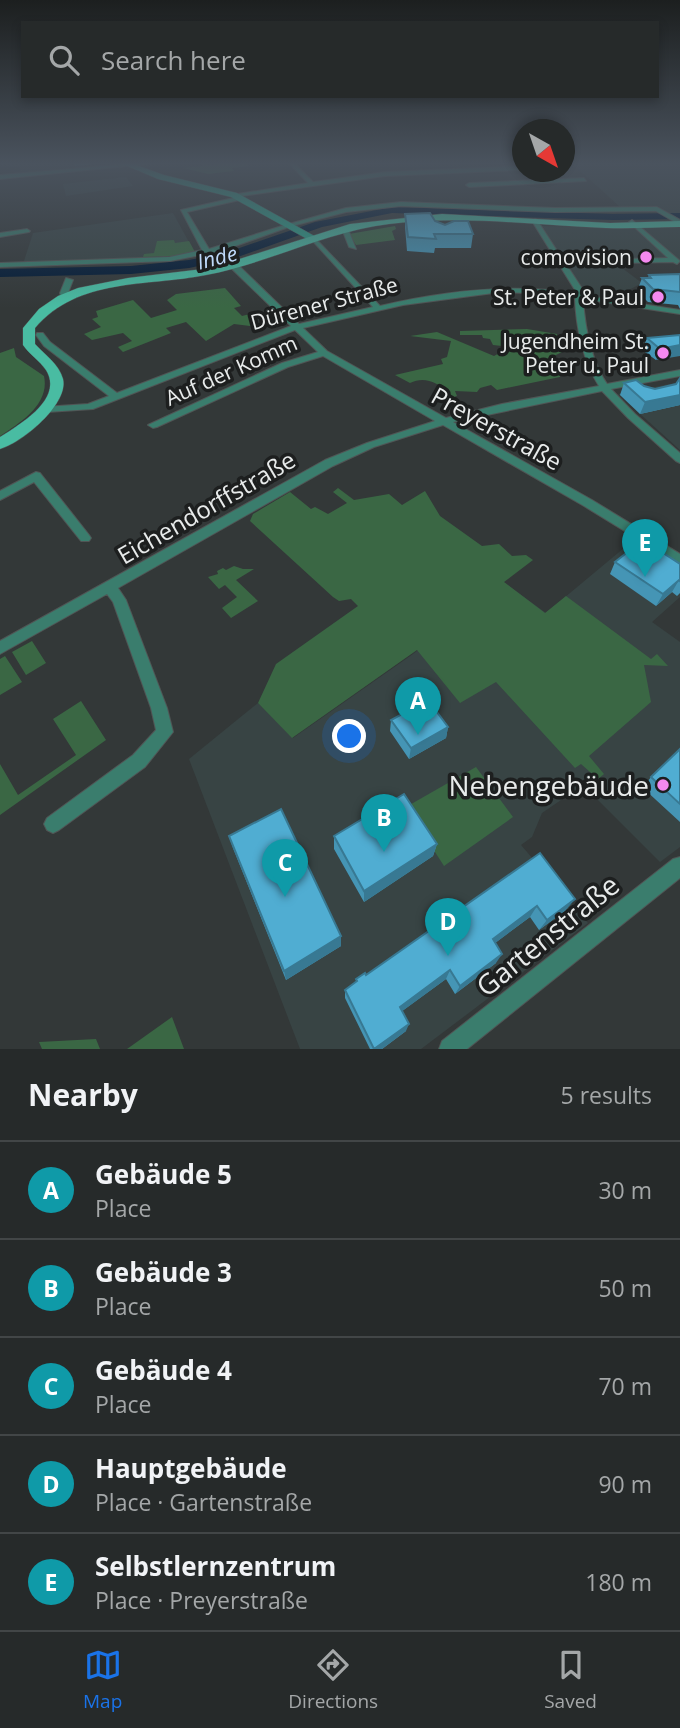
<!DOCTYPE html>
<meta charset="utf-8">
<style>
:root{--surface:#262a2a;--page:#2e3232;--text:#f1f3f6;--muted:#a4a7a8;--line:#424647;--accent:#1a73e8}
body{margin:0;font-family:"Open Sans",sans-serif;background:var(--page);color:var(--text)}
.compass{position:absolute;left:512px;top:119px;width:63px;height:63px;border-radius:50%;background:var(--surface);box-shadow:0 4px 10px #0003;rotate:140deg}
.you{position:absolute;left:350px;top:737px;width:24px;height:24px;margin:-18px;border:5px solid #fff;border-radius:50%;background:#1a73e8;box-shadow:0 0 0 10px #1a73e833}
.badge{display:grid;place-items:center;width:46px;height:46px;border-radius:50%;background:var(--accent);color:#fff;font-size:23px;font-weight:700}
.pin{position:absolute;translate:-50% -58px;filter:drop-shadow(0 2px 4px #0008)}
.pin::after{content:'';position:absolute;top:37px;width:24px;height:21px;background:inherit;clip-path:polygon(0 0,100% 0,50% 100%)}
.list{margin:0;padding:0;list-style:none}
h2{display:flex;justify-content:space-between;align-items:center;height:91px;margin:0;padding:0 28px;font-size:30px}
h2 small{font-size:23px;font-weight:400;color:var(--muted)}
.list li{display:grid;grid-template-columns:46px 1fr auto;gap:21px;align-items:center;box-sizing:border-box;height:98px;padding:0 28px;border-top:2px solid var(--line)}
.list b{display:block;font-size:26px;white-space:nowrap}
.list p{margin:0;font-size:23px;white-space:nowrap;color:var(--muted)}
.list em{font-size:23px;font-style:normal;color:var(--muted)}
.icon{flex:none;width:38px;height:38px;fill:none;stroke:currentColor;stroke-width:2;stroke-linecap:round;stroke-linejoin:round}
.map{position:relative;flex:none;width:680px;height:1049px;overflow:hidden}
.search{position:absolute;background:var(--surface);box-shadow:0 4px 10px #0003;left:21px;right:21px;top:21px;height:77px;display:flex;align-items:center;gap:18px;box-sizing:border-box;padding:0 24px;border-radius:0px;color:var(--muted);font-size:26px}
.sheet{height:581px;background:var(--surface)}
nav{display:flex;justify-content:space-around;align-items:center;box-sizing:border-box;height:98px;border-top:2px solid var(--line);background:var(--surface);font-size:19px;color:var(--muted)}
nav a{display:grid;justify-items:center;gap:4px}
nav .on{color:var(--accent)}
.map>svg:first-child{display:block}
</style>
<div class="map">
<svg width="680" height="1049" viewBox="0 0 680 1049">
<rect width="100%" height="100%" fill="#333838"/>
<path fill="#384444" d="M0,162H117L20,173V167L0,165Z
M564,162H671L680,166V213H667L657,206L621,208L575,166Z
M126,177L133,186L66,196L63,184Z
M173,213L195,253L93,261H24L33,233Z
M541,226L680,228V262L674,258L614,262L642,283L627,291L624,303L586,296Z
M680,382V450L618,394Z
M636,538L680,565V597L652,622L680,642V847L660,862L583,785L542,813L532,837L521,845L588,923L421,1049H300L189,759L258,703L293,738L413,654L505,583L546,613Z"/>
<path fill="#3a6744" d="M201,162L208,165L245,162L249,166L232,168L234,171L208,174L183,168L203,166Z
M395,226L396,229L392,231L395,240L356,245L349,234Z
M174,240L175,243L189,241L195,252L177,256L143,257L144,254L154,253L157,241Z
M225,288L241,306L234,308L242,316L250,314L259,327L234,324L206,341L186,322L166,328L171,333L123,352L118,347L132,341L123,333L92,340L84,334L101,327L92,319L98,317L96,311L133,300L151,318L177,310L167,300L176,294Z
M527,329L557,334V336L550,337L553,352H562L550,358L553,367L561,368L560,377L497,390L491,385L480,388L477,392L455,391L457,396L440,401L437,398L448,392C437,382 424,376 410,383L395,375L443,364L441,359L447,357L451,341L410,336L437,332L494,356L503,351L502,346L493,345L490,339L483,338L482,335H460V331Z
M14,348L16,357L44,376C50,404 21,422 0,436V353Z
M338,488L354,500L389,494L402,505L425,491L440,516L482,546L499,544L512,556L526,555L533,560L504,582L545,613L566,596L651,659L657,654L668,666L644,665L651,702L589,756L604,774L598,779L581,764L575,768L496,682L460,703L417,650L292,738L258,703L276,664L358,606L351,599L339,601L333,597L250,521L253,514L290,492L311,509L315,507L328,514L347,503L333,492Z
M234,566L243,569H254L236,580L258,601L231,618L222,608L237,597L225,585L219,589L208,577L218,574L217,571L223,568L226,570Z
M32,641L46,663L26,675L12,652Z
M5,656L22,682L0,695V659Z
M81,701L106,740L0,815V764L18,795L76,755L53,719Z
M476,767L513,817L444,866L406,807Z
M172,1017L184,1049H127Z
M96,1039L100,1049H42L39,1042Z"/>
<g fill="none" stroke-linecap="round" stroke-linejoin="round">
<path fill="#021a35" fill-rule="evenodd" d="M392,207L613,214L680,213V219L613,220L392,213L322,227L232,259L189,268L131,274L0,277V269L131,266L189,260L225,253L315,222Z"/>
<g stroke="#505555" stroke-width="2">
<path id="minor" d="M149,162H165L0,179V175Z
M288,162H293L313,182L385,172L522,166V170L385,176L234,197L231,195L308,183Z
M584,178L586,181L469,187L466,185L469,183Z
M242,196L244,199L187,212L209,249L282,226H286V228L221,251L170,261L0,267V263L170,257L202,250L181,210Z
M401,202L555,208L657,207L680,220V225L656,211L555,212L401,206L346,212L292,226L289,224L346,208Z
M535,219L537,220L563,260L668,258L630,223L629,222L632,220L680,261L677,264L673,262L566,264L583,290V295L680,310V314L583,299C585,328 591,360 607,384L680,370V376L611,389L635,414L680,453V463L676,461L628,418L602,391L453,422L592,500L680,554V565L584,506L443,425L374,447L333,466L118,588L126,600L167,708L173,732L145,767L59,830L53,833L47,830L44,824L47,818L133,755L156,730L151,708L113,602L107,594L0,654V641L325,460L367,443L435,421L323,356L288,367L157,427L153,428L148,425L282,363L318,352L295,330L93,409L47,412L43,411V407L88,404L109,396L44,346L36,335L37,333H43L50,342L117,393L291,326L230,267V263H236L299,324L373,307L311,239L310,238L313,236L380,306C444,291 510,283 575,293V290L532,221ZM501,292L551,294L575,298C576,327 583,361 599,386L502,404L446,418L327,351L303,328L403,305Z
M345,227L348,229L356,249L349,247L342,229Z
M27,229L30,231L29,232L0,237V233Z
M66,278L73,280L68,293L69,297L65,299H62L60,293Z
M36,472L40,473L89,535L91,538L89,541H81L34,482L0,500V491Z
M680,857V878L467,1049H439L442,1041L673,859Z"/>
</g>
<g stroke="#505555" stroke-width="1">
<path id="secondary" d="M118,162H128L164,175L237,193L318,238L309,240L231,197L158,179Z"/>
</g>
<g stroke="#505555" stroke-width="1">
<path id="primary" d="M442,214L610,223L680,221V227C655,227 631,229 606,228C534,225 462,215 389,224C325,232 269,263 206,275C146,287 79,277 35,328V344C45,355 59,364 63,379C69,404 22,443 0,449V437C20,424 64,399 46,370C40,361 29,354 23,345V328L39,309L58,296L78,288L128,278L211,268L350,224Z"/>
</g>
<use href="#minor" fill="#3a7d6d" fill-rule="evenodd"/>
<use href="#secondary" fill="#29a48b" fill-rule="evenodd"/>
<use href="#primary" fill="#49bca2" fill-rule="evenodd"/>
</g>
<path fill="#4595b5" d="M405,214L435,221L473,234L471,248H435L434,253L407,251L405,227Z
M680,274V309L678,305L648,302L637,291L642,278H648L649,275Z
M680,335L656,360L642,350L647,338Z
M624,383L644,386L680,405L640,414L620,395Z
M615,562L680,564V593L677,596L672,592L656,606L610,574Z
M391,720L448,727L446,738L409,759L390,731Z
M680,749V822L643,788L651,777Z
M229,836L341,936V946L286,980L233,848Z
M334,836L437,844L433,856L364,902L334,849Z
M540,853L566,910L539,930L530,917L495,943L496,963L455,994L446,979L402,1011L406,1031L382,1049H370L345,998V990L356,983V979L366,975Z"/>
<path fill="#387993" d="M90,162H114L75,166L74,163Z
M680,345V356L656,360L660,349Z
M680,395V405L640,414L645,402Z
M679,580L672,592L656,606L663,594Z
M448,727L446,738L409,759L411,748Z
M437,844L433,856L364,902V891Z
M575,899L566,910L539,930L547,920Z
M537,906L530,917L487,949L493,939Z
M341,936V946L286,980L284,971Z
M502,954L496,963L455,994L460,986Z
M450,970L446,979L397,1015L400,1007Z
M409,1024L406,1031L382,1049H375Z"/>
<path fill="#50add2" stroke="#387993" stroke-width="2" d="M430,213L435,221L445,225L454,221H468L473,234H434L436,239L408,237L405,214Z
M680,274V292L653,289L642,278H651L649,275Z
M680,335V345L660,349L647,338Z
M680,378V395L645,402L624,383L636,380L644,386L655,389L676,384Z
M643,540L680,564V581L679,580L663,594L615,562Z
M428,700L448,727L411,748L391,720Z
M680,749V804L651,777Z
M404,794L437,844L364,891L334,836Z
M281,809L341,936L284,971L229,836Z
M540,853L575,899L547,920L537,906L493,939L502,954L460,986L450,970L400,1007L409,1024L374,1049L345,990L357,981L356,979L365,973L366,975Z"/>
<linearGradient id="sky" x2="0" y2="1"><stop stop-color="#1c1f1f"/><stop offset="0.53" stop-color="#4a535e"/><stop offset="1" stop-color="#4a535e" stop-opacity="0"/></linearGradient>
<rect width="680" height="308" fill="url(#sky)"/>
<g fill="#f589ef" stroke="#1d1f1f" stroke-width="2.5">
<circle cx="646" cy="257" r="7"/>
<circle cx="658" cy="297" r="7"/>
<circle cx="663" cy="353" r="7"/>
<circle cx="663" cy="785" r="7"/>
</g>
<g text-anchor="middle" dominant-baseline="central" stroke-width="7" stroke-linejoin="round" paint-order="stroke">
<g font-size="21" font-style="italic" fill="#bed9f9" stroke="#1d1f1f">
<text transform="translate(217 257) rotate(-14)">Inde</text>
</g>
<g font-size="21" fill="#e8ebeb" stroke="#1d1f1f" text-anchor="end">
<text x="632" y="257">comovision</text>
<text x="644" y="297">St. Peter &amp; Paul</text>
<text x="649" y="341">Jugendheim St.<tspan x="649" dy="24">Peter u. Paul</tspan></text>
</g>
<g font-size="21" fill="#e8ebeb" stroke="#1d1f1f">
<text transform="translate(324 303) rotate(-15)">Dürener Straße</text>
<text transform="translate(231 370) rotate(-24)">Auf der Komm</text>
</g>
<g font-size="24" fill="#e8ebeb" stroke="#1d1f1f">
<text transform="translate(497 428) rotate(29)">Preyerstraße</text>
<text transform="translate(206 507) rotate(-30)">Eichendorffstraße</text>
</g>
<g font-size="28" fill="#e8ebeb" stroke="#1d1f1f" text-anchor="end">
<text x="649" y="785">Nebengebäude</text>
</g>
<g font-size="28" fill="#e8ebeb" stroke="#1d1f1f">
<text transform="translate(547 935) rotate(-39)">Gartenstraße</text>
</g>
</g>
</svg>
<svg class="compass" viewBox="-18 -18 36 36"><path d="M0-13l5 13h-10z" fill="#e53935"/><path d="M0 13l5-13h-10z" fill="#a4a7a8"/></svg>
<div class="you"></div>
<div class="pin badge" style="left:418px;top:735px;background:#0f9aa8">A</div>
<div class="pin badge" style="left:384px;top:852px;background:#0f9aa8">B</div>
<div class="pin badge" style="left:285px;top:897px;background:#0f9aa8">C</div>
<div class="pin badge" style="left:448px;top:956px;background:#0f9aa8">D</div>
<div class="pin badge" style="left:645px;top:577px;background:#0f9aa8">E</div>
<div class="search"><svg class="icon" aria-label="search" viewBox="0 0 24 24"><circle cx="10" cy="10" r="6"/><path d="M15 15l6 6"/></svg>Search here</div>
</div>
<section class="sheet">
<h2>Nearby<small>5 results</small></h2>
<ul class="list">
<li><span class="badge" style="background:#0f9aa8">A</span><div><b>Gebäude 5</b><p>Place</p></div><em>30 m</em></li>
<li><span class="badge" style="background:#0f9aa8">B</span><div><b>Gebäude 3</b><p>Place</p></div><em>50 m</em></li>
<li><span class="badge" style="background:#0f9aa8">C</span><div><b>Gebäude 4</b><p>Place</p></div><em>70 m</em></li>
<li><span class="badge" style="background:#0f9aa8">D</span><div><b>Hauptgebäude</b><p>Place · Gartenstraße</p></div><em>90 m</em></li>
<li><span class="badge" style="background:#0f9aa8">E</span><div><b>Selbstlernzentrum</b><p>Place · Preyerstraße</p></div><em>180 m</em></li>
</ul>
</section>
<nav>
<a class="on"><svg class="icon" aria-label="map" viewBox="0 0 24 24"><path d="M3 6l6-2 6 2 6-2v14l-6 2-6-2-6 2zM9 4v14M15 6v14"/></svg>Map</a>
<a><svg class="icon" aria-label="directions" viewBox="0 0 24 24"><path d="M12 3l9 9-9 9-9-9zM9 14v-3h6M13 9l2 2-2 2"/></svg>Directions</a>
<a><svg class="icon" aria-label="saved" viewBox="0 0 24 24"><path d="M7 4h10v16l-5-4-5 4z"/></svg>Saved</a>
</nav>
